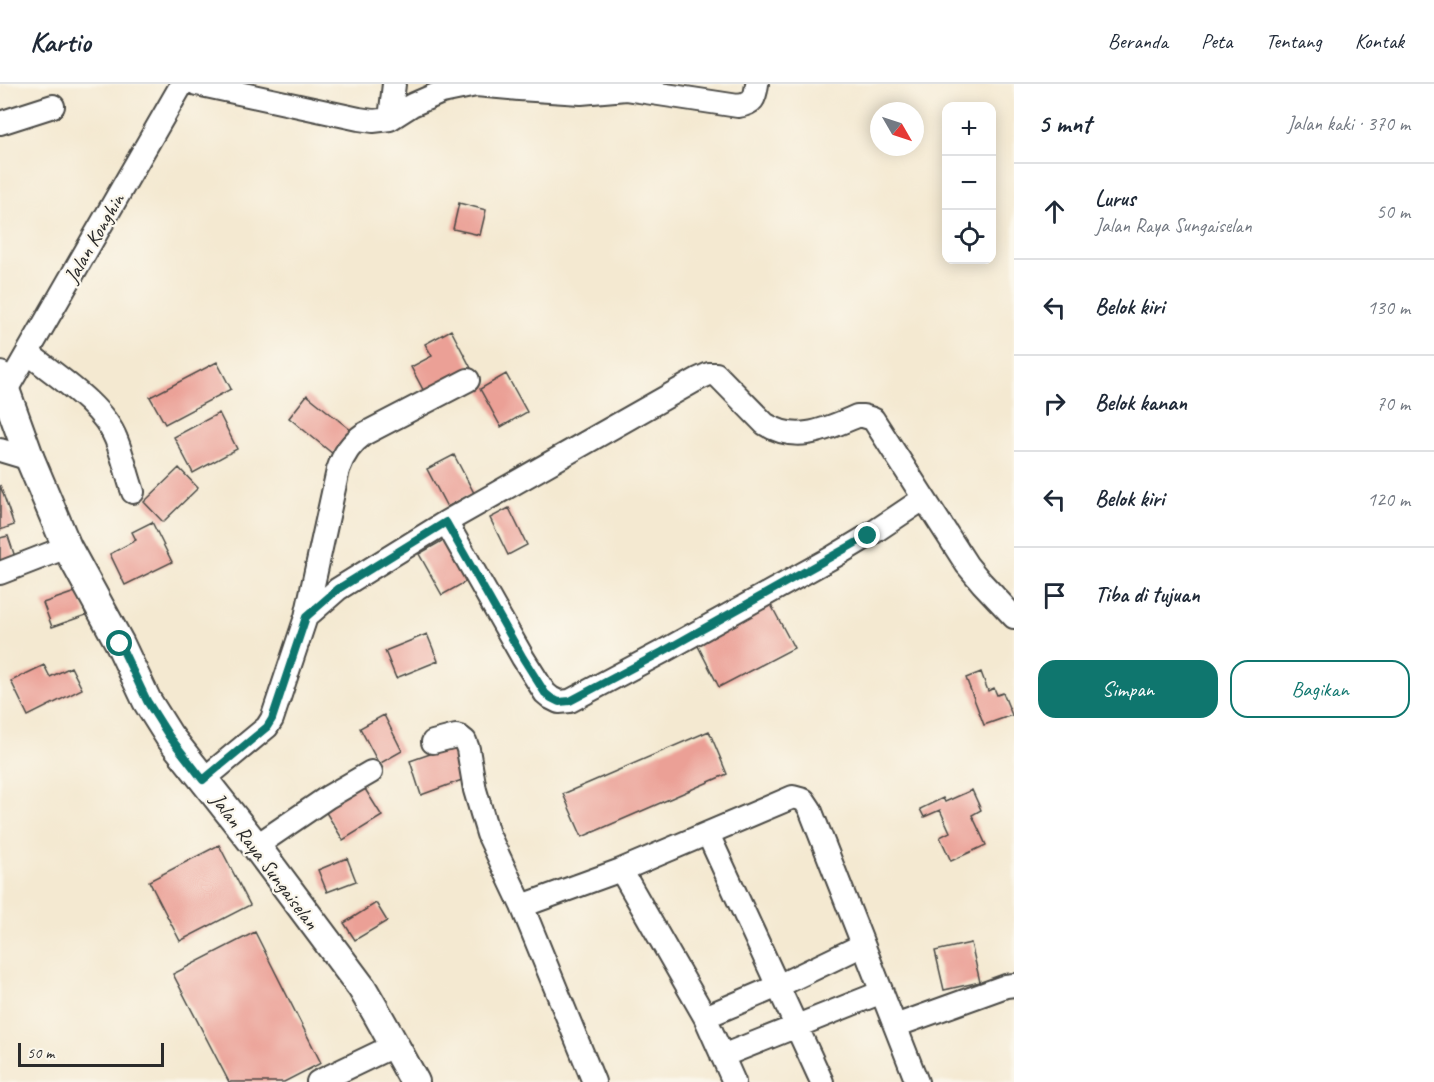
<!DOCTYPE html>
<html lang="id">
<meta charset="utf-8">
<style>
:root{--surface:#fff;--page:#f6f6f7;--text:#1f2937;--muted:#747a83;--line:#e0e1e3;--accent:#0f766e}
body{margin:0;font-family:Caveat,sans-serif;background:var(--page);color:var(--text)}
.controls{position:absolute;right:18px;top:18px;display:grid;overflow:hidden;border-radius:12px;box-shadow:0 3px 15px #0003}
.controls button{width:54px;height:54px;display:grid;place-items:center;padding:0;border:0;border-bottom:2px solid var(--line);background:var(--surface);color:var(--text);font:30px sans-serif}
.compass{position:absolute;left:870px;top:18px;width:54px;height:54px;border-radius:50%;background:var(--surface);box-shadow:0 3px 15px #0003;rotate:129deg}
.scale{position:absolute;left:18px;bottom:15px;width:146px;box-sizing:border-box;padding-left:6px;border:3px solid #2b2b2b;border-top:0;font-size:16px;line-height:21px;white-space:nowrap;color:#2b2b2b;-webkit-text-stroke:4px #fbf7ec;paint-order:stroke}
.stop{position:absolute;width:18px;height:18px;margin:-14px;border:4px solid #0f766e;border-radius:50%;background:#fff}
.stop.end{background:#0f766e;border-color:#fff;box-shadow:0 2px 6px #0008}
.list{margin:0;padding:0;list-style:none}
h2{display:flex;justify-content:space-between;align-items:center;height:78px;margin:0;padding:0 24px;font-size:26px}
h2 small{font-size:20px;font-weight:400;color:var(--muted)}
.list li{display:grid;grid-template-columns:39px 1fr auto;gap:18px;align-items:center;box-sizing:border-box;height:96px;padding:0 24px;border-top:2px solid var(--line)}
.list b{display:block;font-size:22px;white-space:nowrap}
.list p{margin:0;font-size:20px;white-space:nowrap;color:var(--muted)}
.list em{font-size:20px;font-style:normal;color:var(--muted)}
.actions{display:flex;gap:12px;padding:18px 24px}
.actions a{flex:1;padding:14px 0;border:2px solid var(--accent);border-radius:18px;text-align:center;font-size:21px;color:var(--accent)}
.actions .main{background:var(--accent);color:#fff}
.icon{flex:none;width:33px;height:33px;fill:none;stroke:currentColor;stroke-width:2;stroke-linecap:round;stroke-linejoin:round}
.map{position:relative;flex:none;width:1014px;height:998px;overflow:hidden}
header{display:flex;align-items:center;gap:36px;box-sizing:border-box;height:84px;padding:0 30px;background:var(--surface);border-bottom:2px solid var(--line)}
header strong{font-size:28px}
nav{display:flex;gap:33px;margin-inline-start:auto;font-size:21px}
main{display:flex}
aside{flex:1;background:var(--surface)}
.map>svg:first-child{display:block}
</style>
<header>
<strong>Kartio</strong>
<nav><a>Beranda</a><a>Peta</a><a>Tentang</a><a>Kontak</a></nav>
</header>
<main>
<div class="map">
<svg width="1014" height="998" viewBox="0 0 1014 998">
<rect width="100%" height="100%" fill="#fbf7ec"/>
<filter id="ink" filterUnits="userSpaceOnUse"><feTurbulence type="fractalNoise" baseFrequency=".0167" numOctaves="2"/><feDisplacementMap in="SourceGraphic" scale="12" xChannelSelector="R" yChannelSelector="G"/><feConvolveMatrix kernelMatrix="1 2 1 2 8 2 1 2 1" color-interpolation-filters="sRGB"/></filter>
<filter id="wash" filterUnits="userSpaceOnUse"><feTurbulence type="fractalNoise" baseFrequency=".008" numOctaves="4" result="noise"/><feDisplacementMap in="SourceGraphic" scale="24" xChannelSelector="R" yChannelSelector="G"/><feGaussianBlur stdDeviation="1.35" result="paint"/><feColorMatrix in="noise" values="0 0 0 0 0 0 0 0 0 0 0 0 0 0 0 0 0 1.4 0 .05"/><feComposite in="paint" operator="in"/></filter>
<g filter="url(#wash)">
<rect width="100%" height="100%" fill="#f4e9d1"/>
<g id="blocks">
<path fill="#eba096" d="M459,119L486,126L480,151L453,145Z
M451,246L473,288L427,313L411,283L432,272L425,260Z
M217,278L231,305L165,340L150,313Z
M506,290L527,328L501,343L480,305Z
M307,311L352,347L333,370L289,334Z
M219,329L237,365L193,389L174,353Z
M454,371L474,409L447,423L427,385Z
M179,384L198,404L163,438L144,418Z
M0,401L14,441L0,446Z
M509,424L527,461L508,471L490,434Z
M152,438L172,478L125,501L110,470L136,456L132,448Z
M8,452L15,473L0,478V454Z
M447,454L469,496L442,511L419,470Z
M78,507L86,531L52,543L43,519Z
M770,519L794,564L719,603L696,558Z
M427,550L438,577L396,594L385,567Z
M44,581L50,593L71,583L82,605L28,632L11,597Z
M981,588L988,607L994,604L997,611L1003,609L1012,631L984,641L966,594Z
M384,631L402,667L379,680L360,644Z
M709,647L727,690L582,753L563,710Z
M459,660L470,693L421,711L410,677Z
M360,697L382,732L343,756L322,722Z
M972,706L981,726L972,731L986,761L951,777L940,753L950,748L940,726L924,733L920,725L943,714L945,718Z
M219,761L250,821L180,857L149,797Z
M347,774L356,797L327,808L318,786Z
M376,819L387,837L355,856L344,839Z
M255,848L321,979L284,998H229L173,890Z
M971,859L980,898L944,906L935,867Z"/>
</g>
</g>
<g filter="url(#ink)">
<use href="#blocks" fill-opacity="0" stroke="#494844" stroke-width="1.5"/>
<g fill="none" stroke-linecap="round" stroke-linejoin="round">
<g stroke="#494844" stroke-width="26">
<path id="minor" d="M197,0L359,35L373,37L390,35L412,21L442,8L476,1L519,5L581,9L626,5L738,22C753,20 755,15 757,0
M390,35L394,0
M0,39L53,22
M28,269C56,292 103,321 116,355C123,372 127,391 133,408
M5,308L182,0
M0,366L30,375
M446,438L523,574L545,609L551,614L559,618L570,617L662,568L833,473L868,452L923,415
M0,489L67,463
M306,533L338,386C343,371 351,359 364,350L468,296
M433,658L456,652L460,653L465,657L468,665L475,706L488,750L522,822L594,998
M203,696L267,643L272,635L306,533L338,505L446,438L698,295L709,290H716L765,340C797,360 826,345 857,332H863L873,335L967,481L982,499L1014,533
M708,750L822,998
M256,762L328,713L371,688
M621,786L793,713L804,716L810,725L917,998
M522,822L621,786L705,933L734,998
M705,933L778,902L863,861
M895,942L1006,902L1014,901
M722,972L882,908
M318,998L395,961"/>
</g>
<g stroke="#494844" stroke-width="32">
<path id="major" d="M0,292L30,375L67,463L120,560L147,617L169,652L256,762L362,904L376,928L415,998"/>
</g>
<use href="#minor" stroke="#fff" stroke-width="22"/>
<use href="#major" stroke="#fff" stroke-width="28"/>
</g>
</g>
<g fill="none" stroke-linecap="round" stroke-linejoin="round" filter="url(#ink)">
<path stroke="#0f766e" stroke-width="8" d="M120,560L147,617L169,652L203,696L267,643L272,635L306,533L338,505L446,438L523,574L545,609L551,614L559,618L570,617L662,568L868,452"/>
</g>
<g text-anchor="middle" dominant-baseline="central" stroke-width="4.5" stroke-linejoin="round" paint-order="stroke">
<g font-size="21" fill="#2b2b2b" stroke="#fbf7ec">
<text transform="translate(94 154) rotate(-60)">Jalan Konghin</text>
<text transform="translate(265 777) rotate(53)">Jalan Raya Sungaiselan</text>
</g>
</g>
</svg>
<div class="controls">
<button>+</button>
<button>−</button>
<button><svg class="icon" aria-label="locate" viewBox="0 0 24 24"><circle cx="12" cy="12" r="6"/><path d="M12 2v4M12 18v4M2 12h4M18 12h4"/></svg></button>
</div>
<svg class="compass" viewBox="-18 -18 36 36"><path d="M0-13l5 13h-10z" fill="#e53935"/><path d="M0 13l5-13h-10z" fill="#747a83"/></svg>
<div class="scale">50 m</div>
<div class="stop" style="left:120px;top:560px"></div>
<div class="stop end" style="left:868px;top:452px"></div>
</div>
<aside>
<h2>5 mnt<small>Jalan kaki · 370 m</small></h2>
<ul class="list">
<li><svg class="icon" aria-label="ahead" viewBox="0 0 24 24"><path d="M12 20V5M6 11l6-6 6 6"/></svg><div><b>Lurus</b><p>Jalan Raya Sungaiselan</p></div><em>50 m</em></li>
<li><svg class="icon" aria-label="left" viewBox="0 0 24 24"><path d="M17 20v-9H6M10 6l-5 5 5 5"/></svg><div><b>Belok kiri</b></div><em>130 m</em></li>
<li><svg class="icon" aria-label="right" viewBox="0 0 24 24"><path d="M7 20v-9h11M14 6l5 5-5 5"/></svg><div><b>Belok kanan</b></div><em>70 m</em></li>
<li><svg class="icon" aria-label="left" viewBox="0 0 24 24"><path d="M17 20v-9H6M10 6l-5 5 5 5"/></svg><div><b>Belok kiri</b></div><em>120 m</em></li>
<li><svg class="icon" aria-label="arrive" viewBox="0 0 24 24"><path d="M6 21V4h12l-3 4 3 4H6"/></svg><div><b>Tiba di tujuan</b></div></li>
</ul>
<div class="actions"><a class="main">Simpan</a><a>Bagikan</a></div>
</aside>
</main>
